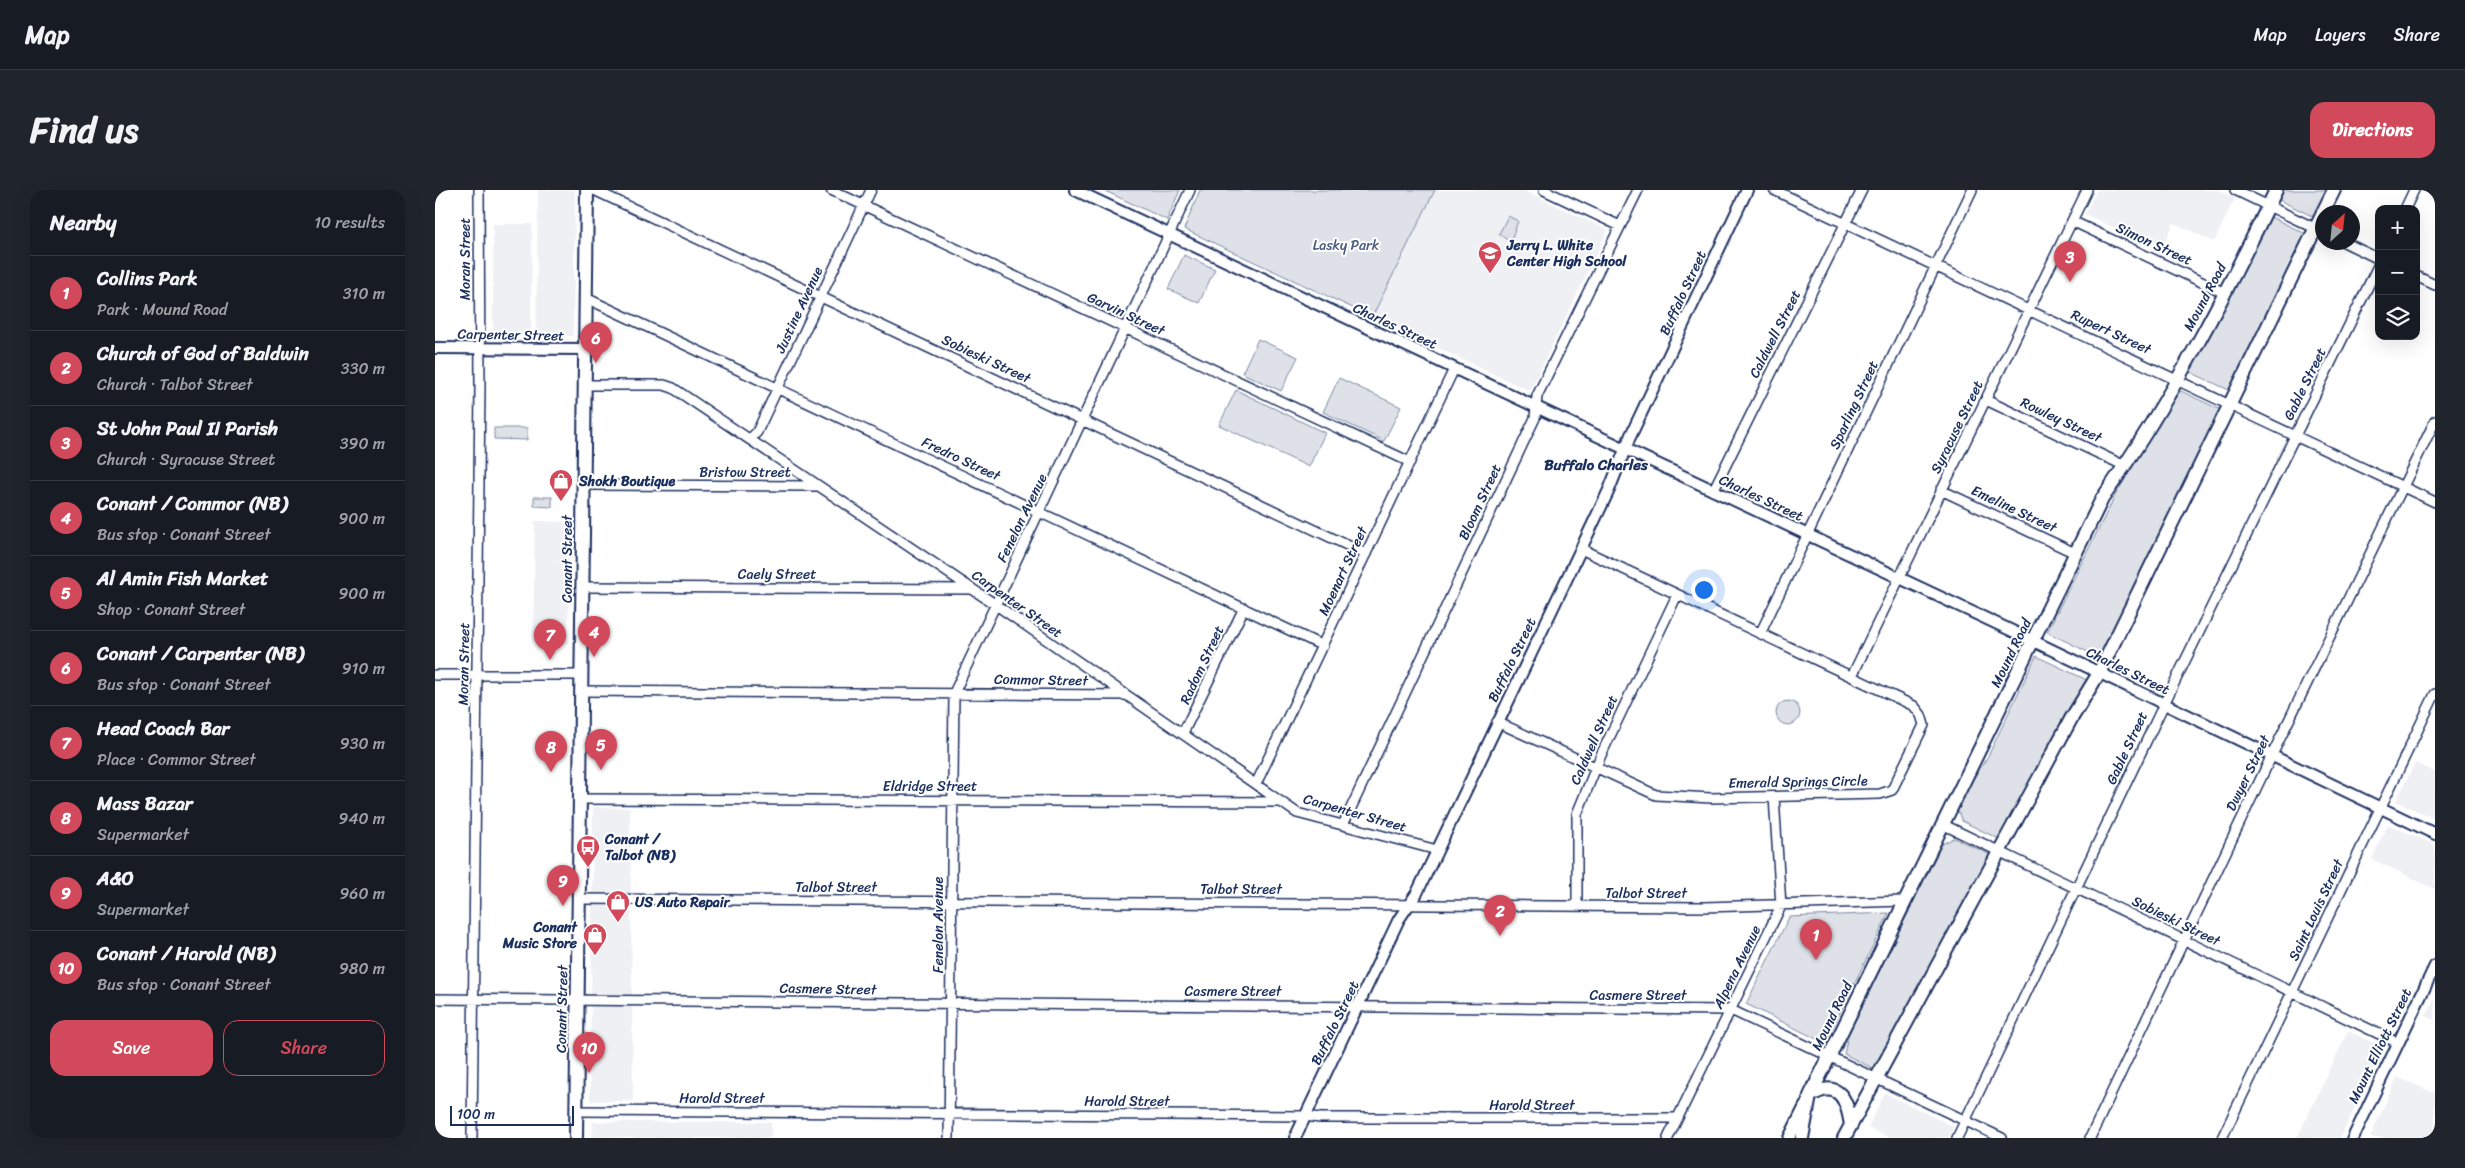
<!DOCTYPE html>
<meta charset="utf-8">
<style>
:root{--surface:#171b24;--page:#20242c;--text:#f1f3f6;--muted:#9ea1a6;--line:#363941;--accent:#d1495b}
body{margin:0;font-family:Sriracha,sans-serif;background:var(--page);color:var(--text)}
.controls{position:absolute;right:15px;top:15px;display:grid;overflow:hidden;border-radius:10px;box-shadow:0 5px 20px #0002}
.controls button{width:45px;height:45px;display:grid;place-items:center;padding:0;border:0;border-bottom:1px solid var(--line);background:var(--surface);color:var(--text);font:25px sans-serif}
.compass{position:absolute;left:1880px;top:15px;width:45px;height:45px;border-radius:50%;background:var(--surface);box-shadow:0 5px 20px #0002;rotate:27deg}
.scale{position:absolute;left:15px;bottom:12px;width:124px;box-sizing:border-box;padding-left:5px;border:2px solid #1b2f5e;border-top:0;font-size:14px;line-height:18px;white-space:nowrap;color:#1b2f5e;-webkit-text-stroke:4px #fff;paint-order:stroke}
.you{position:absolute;left:1268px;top:399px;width:18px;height:18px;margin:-12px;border:4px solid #fff;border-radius:50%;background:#1a73e8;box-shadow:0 0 0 8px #1a73e833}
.badge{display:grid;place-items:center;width:32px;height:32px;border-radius:50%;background:var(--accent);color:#fff;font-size:16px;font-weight:700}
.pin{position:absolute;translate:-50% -41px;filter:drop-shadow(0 1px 2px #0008)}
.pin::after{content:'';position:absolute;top:26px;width:18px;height:15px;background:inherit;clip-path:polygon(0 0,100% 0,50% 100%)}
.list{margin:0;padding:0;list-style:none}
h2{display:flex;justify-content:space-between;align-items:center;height:65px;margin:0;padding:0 20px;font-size:21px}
h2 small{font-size:16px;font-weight:400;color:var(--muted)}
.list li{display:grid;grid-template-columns:32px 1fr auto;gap:15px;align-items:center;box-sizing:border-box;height:75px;padding:0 20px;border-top:1px solid var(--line)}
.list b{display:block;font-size:19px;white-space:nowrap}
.list p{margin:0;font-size:16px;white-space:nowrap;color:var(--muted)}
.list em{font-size:16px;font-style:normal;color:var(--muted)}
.actions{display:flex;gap:10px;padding:15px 20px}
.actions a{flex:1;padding:11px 0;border:1px solid var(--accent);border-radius:15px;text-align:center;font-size:18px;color:var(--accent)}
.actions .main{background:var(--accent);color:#fff}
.icon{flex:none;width:28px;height:28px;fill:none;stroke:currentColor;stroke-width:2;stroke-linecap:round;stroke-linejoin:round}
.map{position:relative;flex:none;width:2000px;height:948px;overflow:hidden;border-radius:15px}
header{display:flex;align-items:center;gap:30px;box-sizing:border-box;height:70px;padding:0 25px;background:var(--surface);border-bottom:1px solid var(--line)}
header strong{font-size:24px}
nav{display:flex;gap:28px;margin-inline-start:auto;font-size:18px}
.intro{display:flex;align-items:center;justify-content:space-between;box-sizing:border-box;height:120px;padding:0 30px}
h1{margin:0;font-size:35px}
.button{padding:12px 22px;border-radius:15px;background:var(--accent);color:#fff;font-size:18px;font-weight:700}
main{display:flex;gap:30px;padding:0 30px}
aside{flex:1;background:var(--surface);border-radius:15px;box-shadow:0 5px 20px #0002}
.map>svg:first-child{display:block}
</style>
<header>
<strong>Map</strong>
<nav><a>Map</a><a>Layers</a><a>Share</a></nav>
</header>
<div class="intro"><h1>Find us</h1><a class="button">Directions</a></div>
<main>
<aside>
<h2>Nearby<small>10 results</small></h2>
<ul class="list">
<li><span class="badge">1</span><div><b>Collins Park</b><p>Park · Mound Road</p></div><em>310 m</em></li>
<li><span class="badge">2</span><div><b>Church of God of Baldwin</b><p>Church · Talbot Street</p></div><em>330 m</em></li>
<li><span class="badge">3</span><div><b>St John Paul II Parish</b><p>Church · Syracuse Street</p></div><em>390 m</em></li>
<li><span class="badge">4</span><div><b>Conant / Commor (NB)</b><p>Bus stop · Conant Street</p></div><em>900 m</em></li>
<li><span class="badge">5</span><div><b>Al Amin Fish Market</b><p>Shop · Conant Street</p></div><em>900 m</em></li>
<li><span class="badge">6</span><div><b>Conant / Carpenter (NB)</b><p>Bus stop · Conant Street</p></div><em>910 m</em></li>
<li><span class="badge">7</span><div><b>Head Coach Bar</b><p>Place · Commor Street</p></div><em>930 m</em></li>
<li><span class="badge">8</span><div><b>Mass Bazar</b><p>Supermarket</p></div><em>940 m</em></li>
<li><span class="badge">9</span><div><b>A&amp;O</b><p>Supermarket</p></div><em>960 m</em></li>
<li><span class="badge">10</span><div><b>Conant / Harold (NB)</b><p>Bus stop · Conant Street</p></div><em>980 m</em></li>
</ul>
<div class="actions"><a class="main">Save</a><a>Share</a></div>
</aside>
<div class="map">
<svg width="2000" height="948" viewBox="0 0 2000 948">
<rect width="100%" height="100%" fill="#fff"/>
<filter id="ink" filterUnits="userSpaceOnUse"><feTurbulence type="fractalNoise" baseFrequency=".02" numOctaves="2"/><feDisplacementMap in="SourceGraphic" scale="10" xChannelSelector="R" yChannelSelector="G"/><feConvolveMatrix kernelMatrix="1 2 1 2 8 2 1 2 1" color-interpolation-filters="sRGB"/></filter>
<g filter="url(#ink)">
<path fill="#eff0f4" d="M103,0H140L138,146H101Z
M1000,0H1088L1173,40L1095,201L937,127Z
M1662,0H1783L1800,8L1779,52L1739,33L1726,60L1650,24Z
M58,34H97L96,145H58Z
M100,331L135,332L133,453H98Z
M1980,573L2000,582V629L1961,611Z
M158,617L195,618L198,911H155Z
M1953,634L2000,655V699L1937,669Z
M2000,808V830L1991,826Z
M1913,841L1948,857L1924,909L1905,948H1862Z
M1962,887L1999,903L2000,901V948H1935Z
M1450,903L1519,937L1513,948H1455L1433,938Z
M158,932H336V948H157Z"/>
<path fill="#dee1e7" stroke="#7c88a2" d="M668,0H745L732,30Z
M765,0H1000L937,127L749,39Z
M1846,0H1895L1881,28L1842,9Z
M1073,26L1083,31L1076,50L1074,51L1064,44Z
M1834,26L1871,44L1796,201L1755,182L1756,176Z
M749,65L780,79L764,113L733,99Z
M823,149L863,167L846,201L807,183Z
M904,188L966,217L949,251L888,222Z
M801,200L890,243L874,277L784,235Z
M1746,201L1786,220L1667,469L1612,442L1681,304L1739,208Z
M59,238H92V250L59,249Z
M99,307H117V317L99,316Z
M1601,466L1652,490L1566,650L1527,631L1523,621L1530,602L1553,566Z
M1341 523a12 12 0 1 1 24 0a12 12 0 1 1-24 0Z
M1519,648L1554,664L1555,668L1442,879H1439L1409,864L1413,845L1507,654Z
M1454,723L1390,853L1311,814L1354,727Z"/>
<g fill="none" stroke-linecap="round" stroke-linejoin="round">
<g stroke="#1b2f5e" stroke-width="12">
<path id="minor" d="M159,0L931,364
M396,0L975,272
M1109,0L1185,36
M1339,0L2000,312
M1800,0L1888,42
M1970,19L1979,0
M1637,31L1790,103
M1909,52L1944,69
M1981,86L2000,95
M151,108L888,456
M150,195H229L238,198L567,419L862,623L1002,660
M1551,210L1690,276
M317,250L316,248L322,242L436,0
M147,295L383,296
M1506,300L1640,363
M1278,301L1427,0
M148,397L537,399
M1326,442L1537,0
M0,485H145
M1417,486L1652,0
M145,501L691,505
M1062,532L1221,605L1276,608L1445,604L1457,600L1489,535L1486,525L1479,516L1146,359
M748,543L809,418
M821,594L1019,179
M144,609L846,612
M1507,634L1963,853
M908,635L1100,228L1102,206L1203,0
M143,709L1269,717L1469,711
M1142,716V624L1166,565L1242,405
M0,809L1296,820L1567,948
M141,921L870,926L885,928H1243
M37,948L45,197L44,0
M514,948L519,503L755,0
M1233,948L1346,716L1339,607
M1522,948L1729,514L1944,74
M1655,948L1837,565L2000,231
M1787,948L2000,504"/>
</g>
<g stroke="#1b2f5e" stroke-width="14">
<path id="tertiary" d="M640,0L1588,446L2000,644
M0,158L151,159
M860,948L964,729L982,703L1174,300L1195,247L1312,0
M1354,948L1370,916
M1918,948L2000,776"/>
</g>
<g stroke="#1b2f5e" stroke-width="16">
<path id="secondary" d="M1888,22L1899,0
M1375,906C1404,888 1412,910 1416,935
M141,948L152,0
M1367,948L1375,906L1667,309C1734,213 1790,106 1841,0
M1409,948L1636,529L1664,483L1888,23"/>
</g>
<use href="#minor" stroke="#fff" stroke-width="9"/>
<use href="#tertiary" stroke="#fff" stroke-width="10"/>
<use href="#secondary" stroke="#fff" stroke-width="12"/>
</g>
</g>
<defs>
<g id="school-pin" transform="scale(1.25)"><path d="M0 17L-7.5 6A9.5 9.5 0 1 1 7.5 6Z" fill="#d1495b" stroke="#fff"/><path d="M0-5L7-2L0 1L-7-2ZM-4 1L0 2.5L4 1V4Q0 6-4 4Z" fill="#fff"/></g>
<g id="shop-pin" transform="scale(1.25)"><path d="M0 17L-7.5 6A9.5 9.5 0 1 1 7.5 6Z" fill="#d1495b" stroke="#fff"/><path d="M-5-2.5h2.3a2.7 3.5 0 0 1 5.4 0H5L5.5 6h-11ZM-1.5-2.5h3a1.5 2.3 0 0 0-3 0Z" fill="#fff"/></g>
<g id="bus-pin" transform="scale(1.25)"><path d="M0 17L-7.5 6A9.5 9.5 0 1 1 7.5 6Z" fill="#d1495b" stroke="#fff"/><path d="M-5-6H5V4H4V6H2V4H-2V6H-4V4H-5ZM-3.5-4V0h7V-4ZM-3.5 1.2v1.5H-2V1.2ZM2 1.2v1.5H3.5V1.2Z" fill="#fff"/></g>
</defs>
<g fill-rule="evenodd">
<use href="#school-pin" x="1055" y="63"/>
<use href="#shop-pin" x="126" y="291"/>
<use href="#bus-pin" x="153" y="657"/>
<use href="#shop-pin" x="183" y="712"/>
<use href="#shop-pin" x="160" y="745"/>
</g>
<g text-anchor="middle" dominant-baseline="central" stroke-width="4" stroke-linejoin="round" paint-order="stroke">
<g font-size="14" fill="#1b2f5e" stroke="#fff">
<text transform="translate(1719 54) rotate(25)">Simon Street</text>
<text transform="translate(30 69) rotate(-90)">Moran Street</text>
<text transform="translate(1248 103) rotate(-65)">Buffalo Street</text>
<text transform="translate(1770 107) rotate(-62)">Mound Road</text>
<text transform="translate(364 120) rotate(-65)">Justine Avenue</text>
<text transform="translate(691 124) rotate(25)">Garvin Street</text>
<text transform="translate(960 136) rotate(25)">Charles Street</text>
<text transform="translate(1676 142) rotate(25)">Rupert Street</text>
<text transform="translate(1340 144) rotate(-63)">Caldwell Street</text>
<text transform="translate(76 145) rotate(1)">Carpenter Street</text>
<text transform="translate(551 169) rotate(25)">Sobieski Street</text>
<text transform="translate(1870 194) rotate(-64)">Gable Street</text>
<text transform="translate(1419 215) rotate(-65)">Sparling Street</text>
<text transform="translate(1626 230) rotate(25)">Rowley Street</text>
<text transform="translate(1522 237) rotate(-64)">Syracuse Street</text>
<text transform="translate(526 269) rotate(25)">Fredro Street</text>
<text x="310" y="282">Bristow Street</text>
<text transform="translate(1326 308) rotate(25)">Charles Street</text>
<text transform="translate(1045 312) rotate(-65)">Bloom Street</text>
<text transform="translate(1579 319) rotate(25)">Emeline Street</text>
<text transform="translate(587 328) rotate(-64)">Fenelon Avenue</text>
<text transform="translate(132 369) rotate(-90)">Conant Street</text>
<text transform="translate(908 381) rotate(-65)">Moenart Street</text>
<text x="342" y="384">Caely Street</text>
<text transform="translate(582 414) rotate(35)">Carpenter Street</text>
<text transform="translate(1576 463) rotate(-64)">Mound Road</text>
<text transform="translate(1077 470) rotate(-64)">Buffalo Street</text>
<text transform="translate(29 474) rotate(-89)">Moran Street</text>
<text transform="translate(767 475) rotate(-65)">Radom Street</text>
<text transform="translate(1693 481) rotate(26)">Charles Street</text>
<text transform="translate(606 490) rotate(1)">Commor Street</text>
<text transform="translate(1159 550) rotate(-66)">Caldwell Street</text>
<text transform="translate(1692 558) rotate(-65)">Gable Street</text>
<text transform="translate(1813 583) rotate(-64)">Dwyer Street</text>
<text transform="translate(1363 592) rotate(-1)">Emerald Springs Circle</text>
<text x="495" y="596">Eldridge Street</text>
<text transform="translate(920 623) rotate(16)">Carpenter Street</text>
<text x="401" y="697">Talbot Street</text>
<text x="806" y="699">Talbot Street</text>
<text x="1211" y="703">Talbot Street</text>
<text transform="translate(1881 720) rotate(-65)">Saint Louis Street</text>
<text transform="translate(1741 731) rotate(26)">Sobieski Street</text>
<text transform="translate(503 735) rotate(-90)">Fenelon Avenue</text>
<text transform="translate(1302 777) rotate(-64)">Alpena Avenue</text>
<text transform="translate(393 799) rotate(1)">Casmere Street</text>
<text x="798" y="801">Casmere Street</text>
<text x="1203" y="805">Casmere Street</text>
<text transform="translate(127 819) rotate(-89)">Conant Street</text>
<text transform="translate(1397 826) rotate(-64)">Mound Road</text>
<text transform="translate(900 833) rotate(-64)">Buffalo Street</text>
<text transform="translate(1945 856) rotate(-64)">Mount Elliott Street</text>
<text x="287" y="908">Harold Street</text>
<text x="692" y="911">Harold Street</text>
<text x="1097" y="915">Harold Street</text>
</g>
<g font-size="14" fill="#4c5c80" stroke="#fff">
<text x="911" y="55">Lasky Park</text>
</g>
<g font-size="14" font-weight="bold" fill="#1b2f5e" stroke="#fff" text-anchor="start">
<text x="1072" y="55">Jerry L. White<tspan x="1072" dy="16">Center High School</tspan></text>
<text x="144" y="291">Shokh Boutique</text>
<text x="170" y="649">Conant /<tspan x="170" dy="16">Talbot (NB)</tspan></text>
<text x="200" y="712">US Auto Repair</text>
<text x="142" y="737" text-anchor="end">Conant<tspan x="142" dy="16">Music Store</tspan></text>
</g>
<g font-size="15" font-weight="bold" fill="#1b2f5e" stroke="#fff">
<text x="1161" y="275">Buffalo Charles</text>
</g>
</g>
</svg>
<div class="controls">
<button>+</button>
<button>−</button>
<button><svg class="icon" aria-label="layers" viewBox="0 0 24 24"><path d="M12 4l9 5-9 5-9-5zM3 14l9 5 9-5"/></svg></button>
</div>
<svg class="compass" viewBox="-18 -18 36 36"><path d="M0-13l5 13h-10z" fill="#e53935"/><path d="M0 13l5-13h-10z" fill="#9ea1a6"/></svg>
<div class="scale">100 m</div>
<div class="you"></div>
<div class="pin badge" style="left:1381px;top:770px">1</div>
<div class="pin badge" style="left:1065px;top:746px">2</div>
<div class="pin badge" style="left:1635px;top:92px">3</div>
<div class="pin badge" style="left:159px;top:467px">4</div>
<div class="pin badge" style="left:166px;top:580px">5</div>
<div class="pin badge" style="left:161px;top:173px">6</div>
<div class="pin badge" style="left:115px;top:470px">7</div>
<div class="pin badge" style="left:116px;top:582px">8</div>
<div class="pin badge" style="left:128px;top:716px">9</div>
<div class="pin badge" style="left:154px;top:883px">10</div>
</div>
</main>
